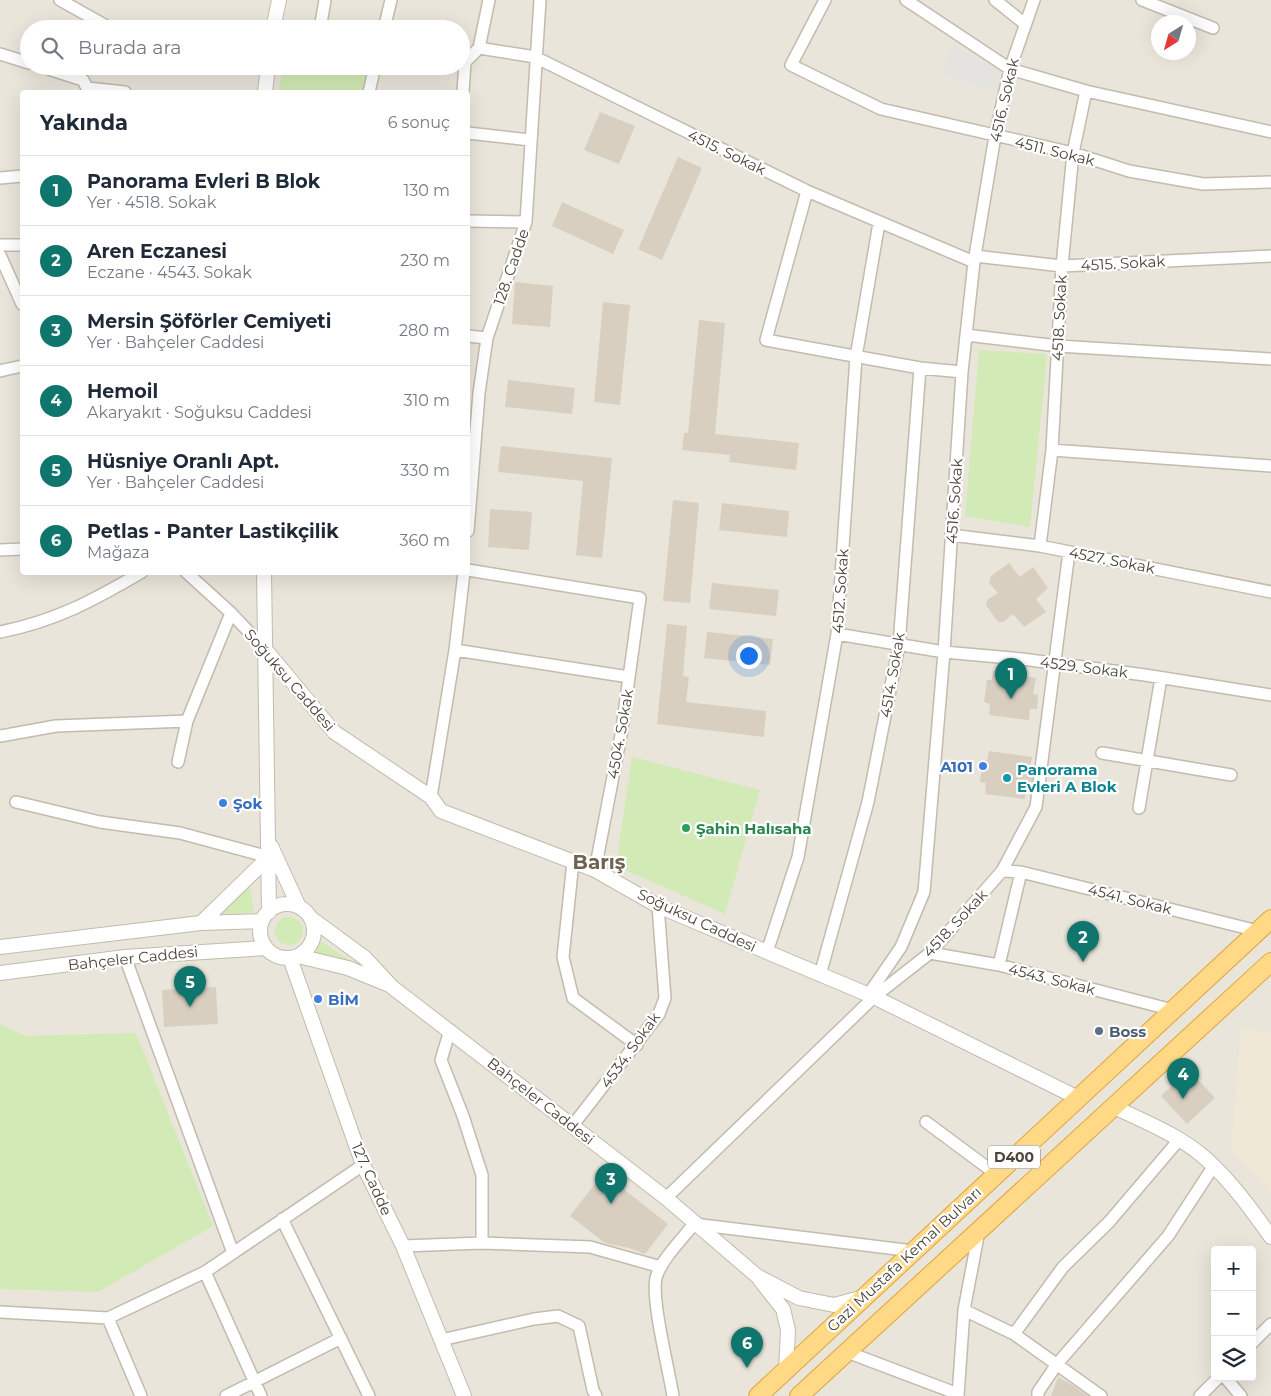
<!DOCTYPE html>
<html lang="tr">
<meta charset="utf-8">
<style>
:root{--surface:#fff;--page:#f6f6f7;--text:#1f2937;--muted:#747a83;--line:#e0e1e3;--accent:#0f766e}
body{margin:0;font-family:Montserrat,sans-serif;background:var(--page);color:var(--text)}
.controls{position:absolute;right:15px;bottom:15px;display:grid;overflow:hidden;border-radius:5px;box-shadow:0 5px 20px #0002}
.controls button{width:45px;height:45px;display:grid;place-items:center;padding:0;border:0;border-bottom:1px solid var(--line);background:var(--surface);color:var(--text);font:25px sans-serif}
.compass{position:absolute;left:1151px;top:15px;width:45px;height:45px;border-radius:50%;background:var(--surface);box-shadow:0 5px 20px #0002;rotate:217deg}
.you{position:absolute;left:748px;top:655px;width:18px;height:18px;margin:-12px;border:4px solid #fff;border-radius:50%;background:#1a73e8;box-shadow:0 0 0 8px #1a73e833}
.badge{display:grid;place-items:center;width:32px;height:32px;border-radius:50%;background:var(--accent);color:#fff;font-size:16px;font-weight:700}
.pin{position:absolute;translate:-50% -41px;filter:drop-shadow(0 1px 2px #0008)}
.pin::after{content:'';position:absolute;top:26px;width:18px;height:15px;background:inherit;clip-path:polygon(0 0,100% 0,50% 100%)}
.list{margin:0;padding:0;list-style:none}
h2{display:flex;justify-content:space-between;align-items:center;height:65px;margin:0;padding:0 20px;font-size:21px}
h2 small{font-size:16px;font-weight:400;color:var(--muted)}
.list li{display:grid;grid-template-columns:32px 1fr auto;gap:15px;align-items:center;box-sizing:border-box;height:70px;padding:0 20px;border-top:1px solid var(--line)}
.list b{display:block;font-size:19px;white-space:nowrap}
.list p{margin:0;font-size:16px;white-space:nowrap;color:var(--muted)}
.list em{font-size:16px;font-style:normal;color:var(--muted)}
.icon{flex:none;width:28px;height:28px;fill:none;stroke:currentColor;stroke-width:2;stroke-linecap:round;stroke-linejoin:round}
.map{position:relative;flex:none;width:1271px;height:1396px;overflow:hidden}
.search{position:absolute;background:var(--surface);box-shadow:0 5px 20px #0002;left:20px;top:20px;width:450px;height:55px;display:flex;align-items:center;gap:12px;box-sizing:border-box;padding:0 18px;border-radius:28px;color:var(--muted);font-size:19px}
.panel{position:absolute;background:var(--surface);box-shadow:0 5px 20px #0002;left:20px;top:90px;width:450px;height:485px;border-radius:5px}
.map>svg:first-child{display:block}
</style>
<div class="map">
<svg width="1271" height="1396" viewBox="0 0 1271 1396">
<rect width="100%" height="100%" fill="#f6f3ec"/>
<path fill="#eae5da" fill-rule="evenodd" d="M0,0H1271V1396H0ZM1158,22H1188V52H1158ZM29,29H461V66H29ZM22,92H468V572H22ZM1215,1250H1252V1377H1215Z"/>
<path fill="#efe8d6" d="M1241,1028L1271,1032V1193L1260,1177L1231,1152Z"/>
<path fill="#d2eab5" d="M283,66H368L369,67L364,92H279Z
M979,350L1047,354L1030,527L965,516Z
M632,757L760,790L725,914L616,866Z
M250,884L254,913L219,914Z
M275 931a14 14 0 1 1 28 0a14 14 0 1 1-28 0Z
M320,941L360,967L313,952Z
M0,1024L25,1036L136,1033L213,1226L98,1292L0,1289Z"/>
<path fill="#e5e3e0" d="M951,43L1005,75L1000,93L942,75Z"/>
<path fill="#d8cfc1" d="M600,112L635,126L619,164L584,150Z
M678,157L702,168L662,260L638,249Z
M562,202L624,230L613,254L552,226Z
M515,282L553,286L550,327L512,324Z
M603,302L630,305L620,405L594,402Z
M699,320L725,323L715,434L799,443L796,470L729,462L730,455L682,450L684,433H688Z
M508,380L575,388L572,414L505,407Z
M501,446L612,458L602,558L576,555L583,481L498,472Z
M673,500L699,503L690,603L663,601Z
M722,503L789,511L787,537L719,530Z
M490,509L532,512L529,550L488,547Z
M1009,563L1020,577L1033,567L1048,588L1036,599L1046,612L1024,627L1013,614L1003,622H998L986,605L987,600L998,593L989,583L991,576Z
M712,583L779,590L776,616L709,609Z
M667,624L687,626L683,676L689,677L686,702L766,711L764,737L657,724Z
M707,632L773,639L770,665L704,658Z
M993,671L1036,678L1033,694L1038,695L1037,709H1030L1029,720L989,715L990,704L984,702L987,680H992Z
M989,751L1032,757L1029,773L1033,774L1031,788H1026L1025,799L985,794L986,783L980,782L983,760H987Z
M216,987L218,1024L164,1027L162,990Z
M1189,1070L1215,1098L1187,1124L1161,1096Z
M603,1173L668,1224L645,1254L629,1248L605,1243L570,1216Z
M1058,1377L1072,1385L1088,1396H1051Z"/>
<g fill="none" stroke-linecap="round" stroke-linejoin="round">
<g stroke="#c2bbae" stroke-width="14">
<path id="minor" d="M60,0L108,27
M825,0L791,65L881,109L1073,153L1129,171L1203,184L1271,182
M906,0L1010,69L1086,91L1271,132
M995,0L1025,24
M1142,0L1213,28
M320,29L325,0
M384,29L391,0
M479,48L535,57L807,191L974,262
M0,54L29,63
M39,66L83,80L87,88L125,92
M369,92L375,66
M463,92L465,62L479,48L489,0
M468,133L530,140
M0,178L22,176
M807,191L766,340L920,368L962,372
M468,221L526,222
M0,245H22
M0,255L22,304
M975,256L1062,266L1271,256
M966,335L1058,346L1271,359
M468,336L487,338
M0,371L22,366
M1052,450L1271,466
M468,531L479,393L487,338L526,222L540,0
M951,535L1040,546L1271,592
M1040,546L1052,450L1062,266L1073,153L1086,91
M0,550L22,549
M468,570L640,598L621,735L595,870
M186,572L231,613L264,648
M0,632C56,621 94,600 142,572
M837,634L944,652L1022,659L1145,675L1271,695
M455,650L629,677
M0,736L56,726L187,721
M1102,753L1231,775
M178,762L187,721L231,613
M431,797L455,650L464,572
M16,802L100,822L180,833L269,857
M1139,808L1161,678
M573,862L563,957L573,998L637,1045
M1002,871L1021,872L1258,931
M767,952L798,857L837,634L856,357L879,223
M930,953L999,965L1173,1010
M125,957L233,1253
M999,965L1021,872
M820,975L868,802L899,645L920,368
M868,995L901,947L924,892L944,652L962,372L974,262L995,136L1010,69L1034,0
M450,1030L441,1060L463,1116L482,1175V1243
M926,1122L996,1174
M573,1125L659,1014L665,998L658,906
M666,1198L874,997L930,953L1002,871L1036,807L1069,552
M282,1219L369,1396
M403,1246L482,1243L590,1247L661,1267
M205,1272L261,1396
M964,1310L1014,1334L1101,1396
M0,1312L108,1318L205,1272L363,1165
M108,1318L141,1396
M1014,1334L1063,1267L1109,1222L1178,1141
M441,1340L534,1319L558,1316L579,1326L593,1390L596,1396
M1252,1343L1271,1324
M847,1352L958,1394
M1225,1377L1241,1396
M226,1396L341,1338
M673,1396C669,1371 651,1299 656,1278C660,1261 683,1238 694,1224L913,1251
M958,1396L964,1310L979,1231
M1038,1396V1392L1057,1364L1168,1236L1213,1167
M1200,1396L1219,1377"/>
</g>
<g stroke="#c2bbae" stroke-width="16">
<path id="tertiary" d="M273,29L279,0
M265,92L268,66
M264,572L269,912
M264,648L334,732L431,797L441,811L595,870L658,906L874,997L1078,1098
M271,846L299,907
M260 931a27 27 0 1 1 54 0a27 27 0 1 1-54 0Z
M312,919L365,958L392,987L666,1198L757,1276L799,1298L834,1305L864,1297
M201,923L269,857
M0,947L201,923L262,921
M298,956L348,968L387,984
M290,958L363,1165L403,1246L464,1396
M0,973L125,957L266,948
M1112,1106C1143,1121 1179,1135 1205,1158C1231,1181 1251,1209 1271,1237
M760,1280L783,1309L788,1330L786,1370"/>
</g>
<g stroke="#e0a43c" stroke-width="20">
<path id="trunk" d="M758,1396L1271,919
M799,1396L1271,962"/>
</g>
<use href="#minor" stroke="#fff" stroke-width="11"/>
<use href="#tertiary" stroke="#fff" stroke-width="14"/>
<use href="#trunk" stroke="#ffd985" stroke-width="18"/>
</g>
<g fill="#3f7fe0" stroke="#fff" stroke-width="2">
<circle cx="983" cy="766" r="5"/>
<circle cx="223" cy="803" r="5"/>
<circle cx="318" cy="999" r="5"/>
</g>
<circle fill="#0f9aa8" stroke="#fff" stroke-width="2" cx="1007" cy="778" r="5"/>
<circle fill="#2e9e5b" stroke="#fff" stroke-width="2" cx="686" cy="828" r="5"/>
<circle fill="#5c6f8a" stroke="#fff" stroke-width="2" cx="1099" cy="1031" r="5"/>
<g text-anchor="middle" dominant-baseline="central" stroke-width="4.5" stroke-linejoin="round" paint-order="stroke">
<rect fill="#fff" stroke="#817c74" stroke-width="1" x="988" y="1145.5" width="52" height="23" rx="4"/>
<g font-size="14" font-weight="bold" fill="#4b4439">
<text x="1014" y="1157">D400</text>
</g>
<g font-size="15" fill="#4b4439" stroke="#fff">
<text transform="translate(1004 100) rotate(-77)">4516. Sokak</text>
<text transform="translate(1055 151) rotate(14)">4511. Sokak</text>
<text transform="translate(727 152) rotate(26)">4515. Sokak</text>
<text transform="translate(1123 263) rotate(-3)">4515. Sokak</text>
<text transform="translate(511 267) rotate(-71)">128. Cadde</text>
<text transform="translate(1059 318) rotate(-87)">4518. Sokak</text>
<text transform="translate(954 501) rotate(-86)">4516. Sokak</text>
<text transform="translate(1112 560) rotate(11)">4527. Sokak</text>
<text transform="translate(840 591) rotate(-86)">4512. Sokak</text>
<text transform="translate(1084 667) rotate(7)">4529. Sokak</text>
<text transform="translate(892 675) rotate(-80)">4514. Sokak</text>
<text transform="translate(290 680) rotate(49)">Soğuksu Caddesi</text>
<text transform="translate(620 734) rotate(-80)">4504. Sokak</text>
<text transform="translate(1130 899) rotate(14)">4541. Sokak</text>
<text transform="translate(697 920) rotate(25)">Soğuksu Caddesi</text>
<text transform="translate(955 923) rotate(-47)">4518. Sokak</text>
<text transform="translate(133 958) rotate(-6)">Bahçeler Caddesi</text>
<text transform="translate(1052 979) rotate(14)">4543. Sokak</text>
<text transform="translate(630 1050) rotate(-54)">4534. Sokak</text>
<text transform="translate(541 1101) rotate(38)">Bahçeler Caddesi</text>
<text transform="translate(372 1179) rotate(66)">127. Cadde</text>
<text transform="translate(904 1259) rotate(-43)">Gazi Mustafa Kemal Bulvarı</text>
</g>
<g font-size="15" font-weight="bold" fill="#366cbe" stroke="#fff" text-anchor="start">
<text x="973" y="766" text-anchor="end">A101</text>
<text x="233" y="803">Şok</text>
<text x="328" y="999">BİM</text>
</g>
<g font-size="15" font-weight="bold" fill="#0d838f" stroke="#fff" text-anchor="start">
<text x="1017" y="769">Panorama<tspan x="1017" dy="17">Evleri A Blok</tspan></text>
</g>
<g font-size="15" font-weight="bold" fill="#27864d" stroke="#fff" text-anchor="start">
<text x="696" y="828">Şahin Halısaha</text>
</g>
<g font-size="15" font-weight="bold" fill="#4e5e75" stroke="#fff" text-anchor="start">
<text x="1109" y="1031">Boss</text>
</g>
<g font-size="20" font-weight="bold" fill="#6e6250" stroke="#fff">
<text x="599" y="862">Barış</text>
</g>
</g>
</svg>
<div class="controls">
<button>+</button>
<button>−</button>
<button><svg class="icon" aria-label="layers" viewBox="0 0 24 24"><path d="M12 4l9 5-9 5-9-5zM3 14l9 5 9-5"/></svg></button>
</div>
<svg class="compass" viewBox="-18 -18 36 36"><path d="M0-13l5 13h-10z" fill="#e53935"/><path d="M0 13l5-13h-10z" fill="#747a83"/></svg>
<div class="you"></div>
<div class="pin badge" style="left:1011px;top:699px">1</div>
<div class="pin badge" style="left:1083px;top:962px">2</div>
<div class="pin badge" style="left:611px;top:1204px">3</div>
<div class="pin badge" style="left:1183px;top:1099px">4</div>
<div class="pin badge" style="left:190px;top:1007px">5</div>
<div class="pin badge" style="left:747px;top:1368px">6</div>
<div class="search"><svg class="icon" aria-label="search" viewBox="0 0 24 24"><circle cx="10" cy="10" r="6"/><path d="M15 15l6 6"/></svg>Burada ara</div>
<section class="panel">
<h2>Yakında<small>6 sonuç</small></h2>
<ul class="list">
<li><span class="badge">1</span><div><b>Panorama Evleri B Blok</b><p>Yer · 4518. Sokak</p></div><em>130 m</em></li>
<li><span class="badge">2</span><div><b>Aren Eczanesi</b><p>Eczane · 4543. Sokak</p></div><em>230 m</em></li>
<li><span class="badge">3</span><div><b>Mersin Şöförler Cemiyeti</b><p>Yer · Bahçeler Caddesi</p></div><em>280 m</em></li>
<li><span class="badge">4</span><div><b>Hemoil</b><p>Akaryakıt · Soğuksu Caddesi</p></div><em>310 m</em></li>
<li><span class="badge">5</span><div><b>Hüsniye Oranlı Apt.</b><p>Yer · Bahçeler Caddesi</p></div><em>330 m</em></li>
<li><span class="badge">6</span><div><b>Petlas - Panter Lastikçilik</b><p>Mağaza</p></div><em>360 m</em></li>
</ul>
</section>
</div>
